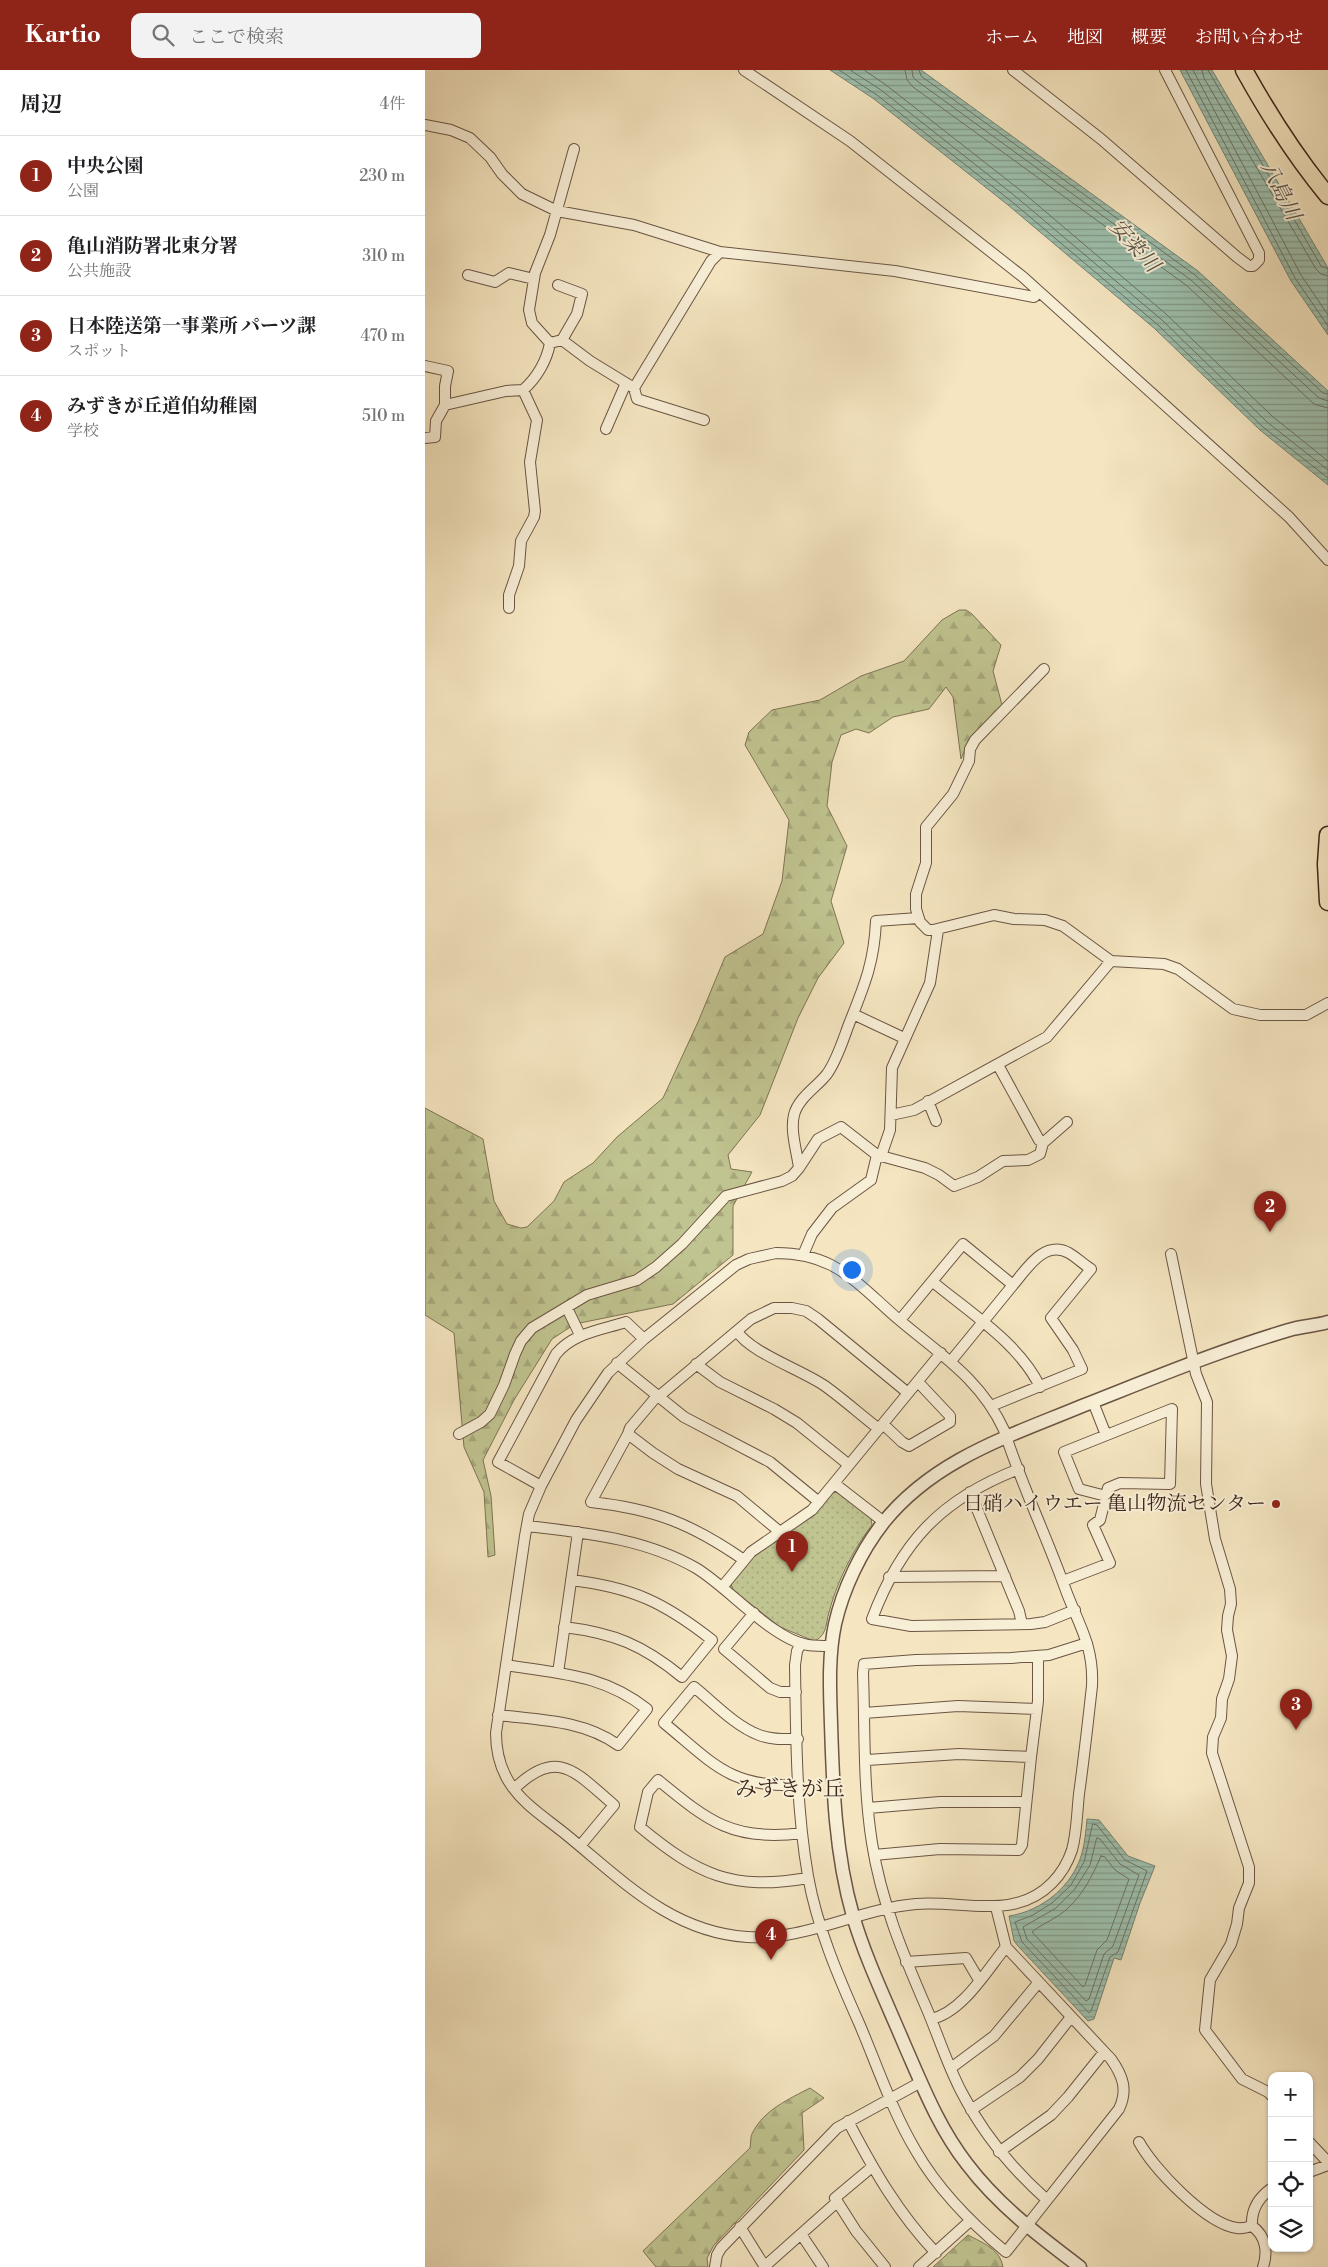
<!DOCTYPE html>
<html lang="ja">
<meta charset="utf-8">
<style>
:root{--surface:#fff;--page:#f2f2f2;--text:#202124;--muted:#757577;--line:#e0e0e0;--accent:#8f2418}
body{margin:0;font-family:"Libre Bodoni","Noto Serif JP",serif;background:var(--page);color:var(--text)}
.controls{position:absolute;right:15px;bottom:15px;display:grid;overflow:hidden;border-radius:10px;box-shadow:0 1px 4px #0004}
.controls button{width:45px;height:45px;display:grid;place-items:center;padding:0;border:0;border-bottom:1px solid var(--line);background:var(--surface);color:var(--text);font:25px sans-serif}
.you{position:absolute;left:426px;top:1199px;width:18px;height:18px;margin:-12px;border:4px solid #fff;border-radius:50%;background:#1a73e8;box-shadow:0 0 0 8px #1a73e833}
.badge{display:grid;place-items:center;width:32px;height:32px;border-radius:50%;background:var(--accent);color:#fff;font-size:16px;font-weight:700}
.pin{position:absolute;translate:-50% -41px;filter:drop-shadow(0 1px 2px #0008)}
.pin::after{content:'';position:absolute;top:26px;width:18px;height:15px;background:inherit;clip-path:polygon(0 0,100% 0,50% 100%)}
.list{margin:0;padding:0;list-style:none}
h2{display:flex;justify-content:space-between;align-items:center;height:65px;margin:0;padding:0 20px;font-size:21px}
h2 small{font-size:16px;font-weight:400;color:var(--muted)}
.list li{display:grid;grid-template-columns:32px 1fr auto;gap:15px;align-items:center;box-sizing:border-box;height:80px;padding:0 20px;border-top:1px solid var(--line)}
.list b{display:block;font-size:19px;white-space:nowrap}
.list p{margin:0;font-size:16px;white-space:nowrap;color:var(--muted)}
.list em{font-size:16px;font-style:normal;color:var(--muted)}
.icon{flex:none;width:28px;height:28px;fill:none;stroke:currentColor;stroke-width:2;stroke-linecap:round;stroke-linejoin:round}
.map{position:relative;flex:none;width:903px;height:2197px;overflow:hidden}
header{display:flex;align-items:center;gap:30px;box-sizing:border-box;height:70px;padding:0 25px;background:var(--accent);color:#fff}
header strong{font-size:24px}
nav{display:flex;gap:28px;margin-inline-start:auto;font-size:18px}
.search{width:350px;height:45px;background:var(--page);display:flex;align-items:center;gap:12px;box-sizing:border-box;padding:0 18px;border-radius:10px;color:var(--muted);font-size:19px}
main{display:flex}
aside{flex:1;background:var(--surface)}
.map>svg:first-child{display:block}
</style>
<header>
<strong>Kartio</strong>
<div class="search"><svg class="icon" aria-label="search" viewBox="0 0 24 24"><circle cx="10" cy="10" r="6"/><path d="M15 15l6 6"/></svg>ここで検索</div>
<nav><a>ホーム</a><a>地図</a><a>概要</a><a>お問い合わせ</a></nav>
</header>
<main>
<aside>
<h2>周辺<small>4件</small></h2>
<ul class="list">
<li><span class="badge">1</span><div><b>中央公園</b><p>公園</p></div><em>230 m</em></li>
<li><span class="badge">2</span><div><b>亀山消防署北東分署</b><p>公共施設</p></div><em>310 m</em></li>
<li><span class="badge">3</span><div><b>日本陸送第一事業所 パーツ課</b><p>スポット</p></div><em>470 m</em></li>
<li><span class="badge">4</span><div><b>みずきが丘道伯幼稚園</b><p>学校</p></div><em>510 m</em></li>
</ul>
</aside>
<div class="map">
<svg width="903" height="2197" viewBox="0 0 903 2197">
<defs>
<pattern id="forest-firs" width="22" height="20" patternUnits="userSpaceOnUse" patternTransform="scale(1.25)"><rect width="22" height="20" fill="#c0c490"/><path d="M5 1l3.5 6h-7zM16 11l3.5 6h-7z" fill="#a6a87c"/></pattern>
<pattern id="park-dots" width="8" height="8" patternUnits="userSpaceOnUse" patternTransform="scale(1.25)"><rect width="8" height="8" fill="#c0c490"/><path d="M2 2h.1M6 6h.1" fill="none" stroke="#a6a87c" stroke-width="1.8" stroke-linecap="round"/></pattern>
<pattern id="water-rules" width="6" height="5" patternUnits="userSpaceOnUse" patternTransform="scale(1.25)"><rect width="6" height="5" fill="#9dc0ae"/><path d="M0 2.5h6" fill="none" stroke="#819c8d"/></pattern>
</defs>
<rect width="100%" height="100%" fill="#f5e6c1"/>
<filter id="stains"><feTurbulence type="fractalNoise" baseFrequency=".004" numOctaves="4"/><feColorMatrix values="0 0 0 0 .2 0 0 0 0 .09 0 0 0 0 .02 0 0 0 .5 -.17"/></filter>
<radialGradient id="worn" r=".72"><stop offset=".6" stop-color="#630" stop-opacity="0"/><stop offset="1" stop-color="#630" stop-opacity=".3"/></radialGradient>
<path fill="url(#forest-firs)" stroke="#7e7455" d="M534,540H541L547,544L576,575L568,601L577,635L544,670L536,689L528,627L521,617L504,639L468,647L444,663L431,659L416,665L407,692L402,736L422,776L406,831L419,873L393,908L373,948L335,1045L303,1085L306,1099L327,1102L308,1136V1185L248,1234L150,1254L127,1269L89,1330L58,1390L66,1426L70,1485L63,1487L59,1422L39,1377L29,1263L0,1245V1038L58,1069L69,1131L82,1154L96,1158L102,1157L129,1131L139,1112L168,1093L192,1067L238,1028L273,952L300,887L338,864L357,811L364,750L320,675L324,662L347,640L395,630L436,606L479,591L517,550Z
M385,2018L399,2028L377,2043L379,2080L289,2175L282,2188L283,2197H231L218,2181L325,2078C326,2073 325,2066 328,2062C339,2040 364,2029 385,2018Z
M543,2165C558,2173 575,2179 578,2197H508Z"/>
<path fill="url(#park-dots)" stroke="#7e7455" d="M415,1422L446,1448L447,1455C427,1481 411,1514 403,1546C401,1557 400,1567 389,1571L355,1557L308,1520L306,1514L329,1486L407,1423Z"/>
<path fill="url(#water-rules)" stroke="#778273" d="M405,0H496L773,201L903,321V415L835,360L729,258L583,135L449,29Z
M755,0H787L903,198V265L866,211Z
M662,1749L674,1750L703,1786L730,1796L715,1833L696,1890L689,1888L669,1949L663,1951L593,1876L589,1871L584,1846C617,1841 648,1816 657,1783C660,1772 661,1760 662,1749Z"/>
<g fill="none" stroke-linecap="round" stroke-linejoin="round">
<path stroke="#6d7264" stroke-width="1" d="M414,0L452,25L586,131L733,255L838,357L903,408
M425,0L456,20L590,126L737,250L842,352L903,400
M439,0L461,15L595,120L741,244L847,346L903,391
M480,0L482,10L488,17L761,215L889,334L903,338
M487,0L488,7L492,11L766,210L894,328L903,331
M494,0L496,6L770,205L898,323L903,324
M761,0L870,208L903,256
M768,0L876,205L903,245
M777,0L779,8L891,199L896,204L903,206
M783,0L896,196L903,199
M668,1754L672,1755L700,1790L722,1801L693,1882L685,1887L666,1941L664,1943L597,1872L590,1852L608,1845L627,1833L646,1815L659,1792Z
M672,1768L675,1769L695,1794L714,1805L688,1876L679,1884L664,1929L661,1931L602,1869L598,1857L631,1838L650,1819L665,1795Z
M676,1786L680,1787L690,1800L704,1809L682,1870L672,1880L660,1915L658,1917L607,1862C614,1856 625,1851 633,1846C655,1831 666,1809 676,1786Z"/>
<g stroke="#6b5544" stroke-width="12">
<path id="minor" d="M319,0L425,71L598,207L864,447L903,490
M588,0L676,69L812,187L824,196H828L834,190V183L740,0
M0,55L26,60L45,68L65,87L77,104L97,124L132,141L209,155L295,182L470,201L609,227L614,222
M149,79L125,165L110,203L104,240L107,253L125,273L137,270L165,291L209,318L212,329L279,350
M43,205L70,212L84,203L109,209
M133,215L157,224L152,244L137,270
M0,296L23,301L20,316V335
M209,318L286,191L295,182
M181,359L201,313
M0,368L10,367L11,351L20,335L81,321L98,320C112,308 122,290 125,273
M84,538V525L94,496L96,471L109,447L110,441L105,392L112,350L98,320
M619,599L550,670L545,679L544,691L528,724L501,757V793L491,824V839L495,852L503,860H508L569,845L589,849L620,850L638,856L686,891L739,894L753,899L808,939L835,945H881L903,933
M493,848L451,851C449,894 439,916 424,954C418,970 412,990 402,1004C392,1017 373,1028 369,1045C365,1061 372,1082 374,1098L393,1069L416,1057L452,1085L456,1086L465,1060L467,998L505,913L513,860
M428,944L479,968
M573,995L614,1070L618,1073L642,1052
M503,1031L511,1051
M466,1045L489,1040L622,967L686,891
M456,1086L500,1098L514,1105L529,1116L553,1107L578,1091L603,1090L615,1084L618,1073
M351,1183C371,1183 388,1186 406,1195C431,1208 451,1230 472,1248C514,1284 555,1308 579,1360C596,1414 621,1465 640,1518C653,1554 669,1575 667,1616C663,1652 659,1688 654,1724C652,1742 652,1762 647,1780C643,1792 636,1804 627,1813C590,1851 538,1830 491,1834C433,1839 380,1871 322,1867C247,1862 199,1812 144,1767C124,1750 98,1735 84,1712C74,1696 71,1681 71,1663L100,1466L104,1444L116,1416L151,1350L183,1303L219,1269L311,1195L324,1189Z
M746,1184L771,1304L782,1332L781,1414L790,1469L805,1519L806,1534L803,1546L802,1560L807,1586L804,1609L797,1629L796,1648L788,1667L787,1683L824,1797V1813L814,1838L812,1854L806,1874L785,1910L780,1960L817,2009L843,2022L847,2026
M378,1185L387,1164L407,1138L446,1110L452,1085
M508,1212C544,1242 595,1274 615,1317
M142,1238L155,1265
M475,1250L538,1174L588,1215C601,1200 619,1169 644,1183C651,1187 658,1194 666,1199L626,1248L648,1280L657,1299L566,1336
M312,1261C324,1282 377,1300 400,1316C418,1329 436,1345 454,1359
M526,1291L588,1215
M192,1293L259,1347L345,1392L394,1432
M271,1294L295,1312L349,1339L372,1353L424,1395
M233,1327L326,1249L349,1238H367L381,1241L393,1249L483,1323
M668,1332L681,1365
M458,1354L477,1372L484,1376L525,1352V1346L493,1312
M34,1364L56,1352L65,1344L79,1315L90,1284L96,1271L107,1258L162,1225L212,1210L231,1197L257,1174L301,1126L357,1111L367,1106L374,1098
M203,1364L205,1358L232,1326
M594,1399C516,1429 476,1472 447,1549L486,1556L606,1554L620,1552L650,1540
M410,1414L459,1452
M116,1416L73,1392L131,1284C148,1263 176,1260 201,1252L219,1269
M545,1422L594,1541L597,1554
M102,1456C160,1463 219,1468 271,1498C303,1517 348,1570 383,1575C391,1576 399,1576 406,1576
M319,1490C267,1454 230,1439 166,1432L203,1364L228,1383L253,1399L312,1426L355,1462
M464,1507L580,1506
M638,1511L685,1493L668,1455L675,1450L681,1426L654,1419L639,1382L747,1339L745,1414L695,1413L683,1418L681,1426
M298,1516L326,1482L387,1440L516,1283
M329,1543L299,1579L345,1618L355,1622H371
M139,1557C189,1563 218,1575 257,1607L287,1570C240,1533 207,1517 146,1510
M376,1573L372,1581L370,1595C371,1665 371,1737 383,1806C392,1857 413,1906 434,1953C452,1995 467,2041 491,2081C514,2121 546,2153 581,2182L694,2039C703,2020 698,2006 686,1989L581,1877L571,1837
M133,1603L153,1462
M439,1643L533,1636L612,1639
M73,1645C114,1650 158,1650 193,1675L222,1639C177,1604 136,1604 81,1595
M373,1669C360,1669 347,1670 334,1665C310,1656 289,1633 269,1617L239,1653C289,1694 305,1718 374,1715
M442,1690L534,1684L606,1687L613,1631V1586
M89,1719C133,1676 151,1703 189,1735L155,1776
M443,1738L515,1732H601
M377,1763C308,1772 283,1751 233,1710L223,1722L215,1757C273,1805 307,1821 383,1808
M449,1785L515,1779L594,1780L597,1775L606,1687
M481,1892L541,1888L554,1910
M506,1949C537,1943 562,1900 581,1877
M526,1998L569,1966L614,1912
M546,2040L595,2007L613,1989L646,1947
M423,2051C448,2099 473,2143 511,2183
M714,2072C729,2099 781,2154 812,2158C817,2159 823,2157 827,2156
M884,2072L903,2092
M574,2082L626,2045L643,2027L679,1982
M447,2097L410,2128L431,2161L460,2197
M884,2102L903,2095
M622,2130C586,2098 558,2064 536,2021C522,1994 513,1965 501,1937C478,1884 456,1831 447,1773C438,1717 440,1659 438,1603L439,1594L491,1590L586,1588L624,1585L662,1573
M315,2157L340,2197
M376,2164L412,2132
M340,2196L376,2164L398,2197
M290,2197L292,2185L296,2178L412,2058L496,2012
M494,2197L545,2151
M838,2197C843,2182 841,2166 827,2156C826,2140 834,2127 847,2118"/>
</g>
<g stroke="#6b5544" stroke-width="15">
<path id="tertiary" d="M655,2197C614,2166 573,2135 542,2094C514,2058 498,2017 480,1976C462,1933 441,1890 428,1846C410,1783 408,1719 406,1654C405,1621 403,1587 410,1554C418,1519 436,1481 458,1453C509,1389 585,1366 657,1336C726,1309 793,1281 864,1260C877,1256 890,1256 903,1252"/>
</g>
<g stroke="#3d251a" stroke-width="19">
<path id="trunk" d="M819,0C844,45 870,86 903,126
M903,765L901,794L903,832"/>
</g>
<use href="#minor" stroke="#f8efd7" stroke-width="10"/>
<use href="#tertiary" stroke="#f8efd7" stroke-width="12"/>
<use href="#trunk" stroke="#f5e6c1" stroke-width="16"/>
</g>
<circle fill="#8f2418" stroke="#f8efd7" stroke-width="2" cx="851" cy="1434" r="5"/>
<g text-anchor="middle" dominant-baseline="central" stroke-width="4" stroke-linejoin="round" paint-order="stroke">
<g font-size="20" fill="#3d251a" stroke="#f8efd7" text-anchor="end">
<text x="841" y="1434">日硝ハイウエー 亀山物流センター</text>
</g>
<g font-size="21" font-style="italic" fill="#5a5446" stroke="#f8efd7">
<text transform="translate(855 121) rotate(63)">八島川</text>
<text transform="translate(709 176) rotate(48)">安楽川</text>
</g>
<g font-size="22" fill="#3d251a" stroke="#f8efd7">
<text x="365" y="1719">みずきが丘</text>
</g>
</g>
<rect width="100%" height="100%" filter="url(#stains)"/>
<rect width="100%" height="100%" fill="url(#worn)"/>
</svg>
<div class="controls">
<button>+</button>
<button>−</button>
<button><svg class="icon" aria-label="locate" viewBox="0 0 24 24"><circle cx="12" cy="12" r="6"/><path d="M12 2v4M12 18v4M2 12h4M18 12h4"/></svg></button>
<button><svg class="icon" aria-label="layers" viewBox="0 0 24 24"><path d="M12 4l9 5-9 5-9-5zM3 14l9 5 9-5"/></svg></button>
</div>
<div class="you"></div>
<div class="pin badge" style="left:367px;top:1502px">1</div>
<div class="pin badge" style="left:845px;top:1162px">2</div>
<div class="pin badge" style="left:871px;top:1660px">3</div>
<div class="pin badge" style="left:346px;top:1890px">4</div>
</div>
</main>
